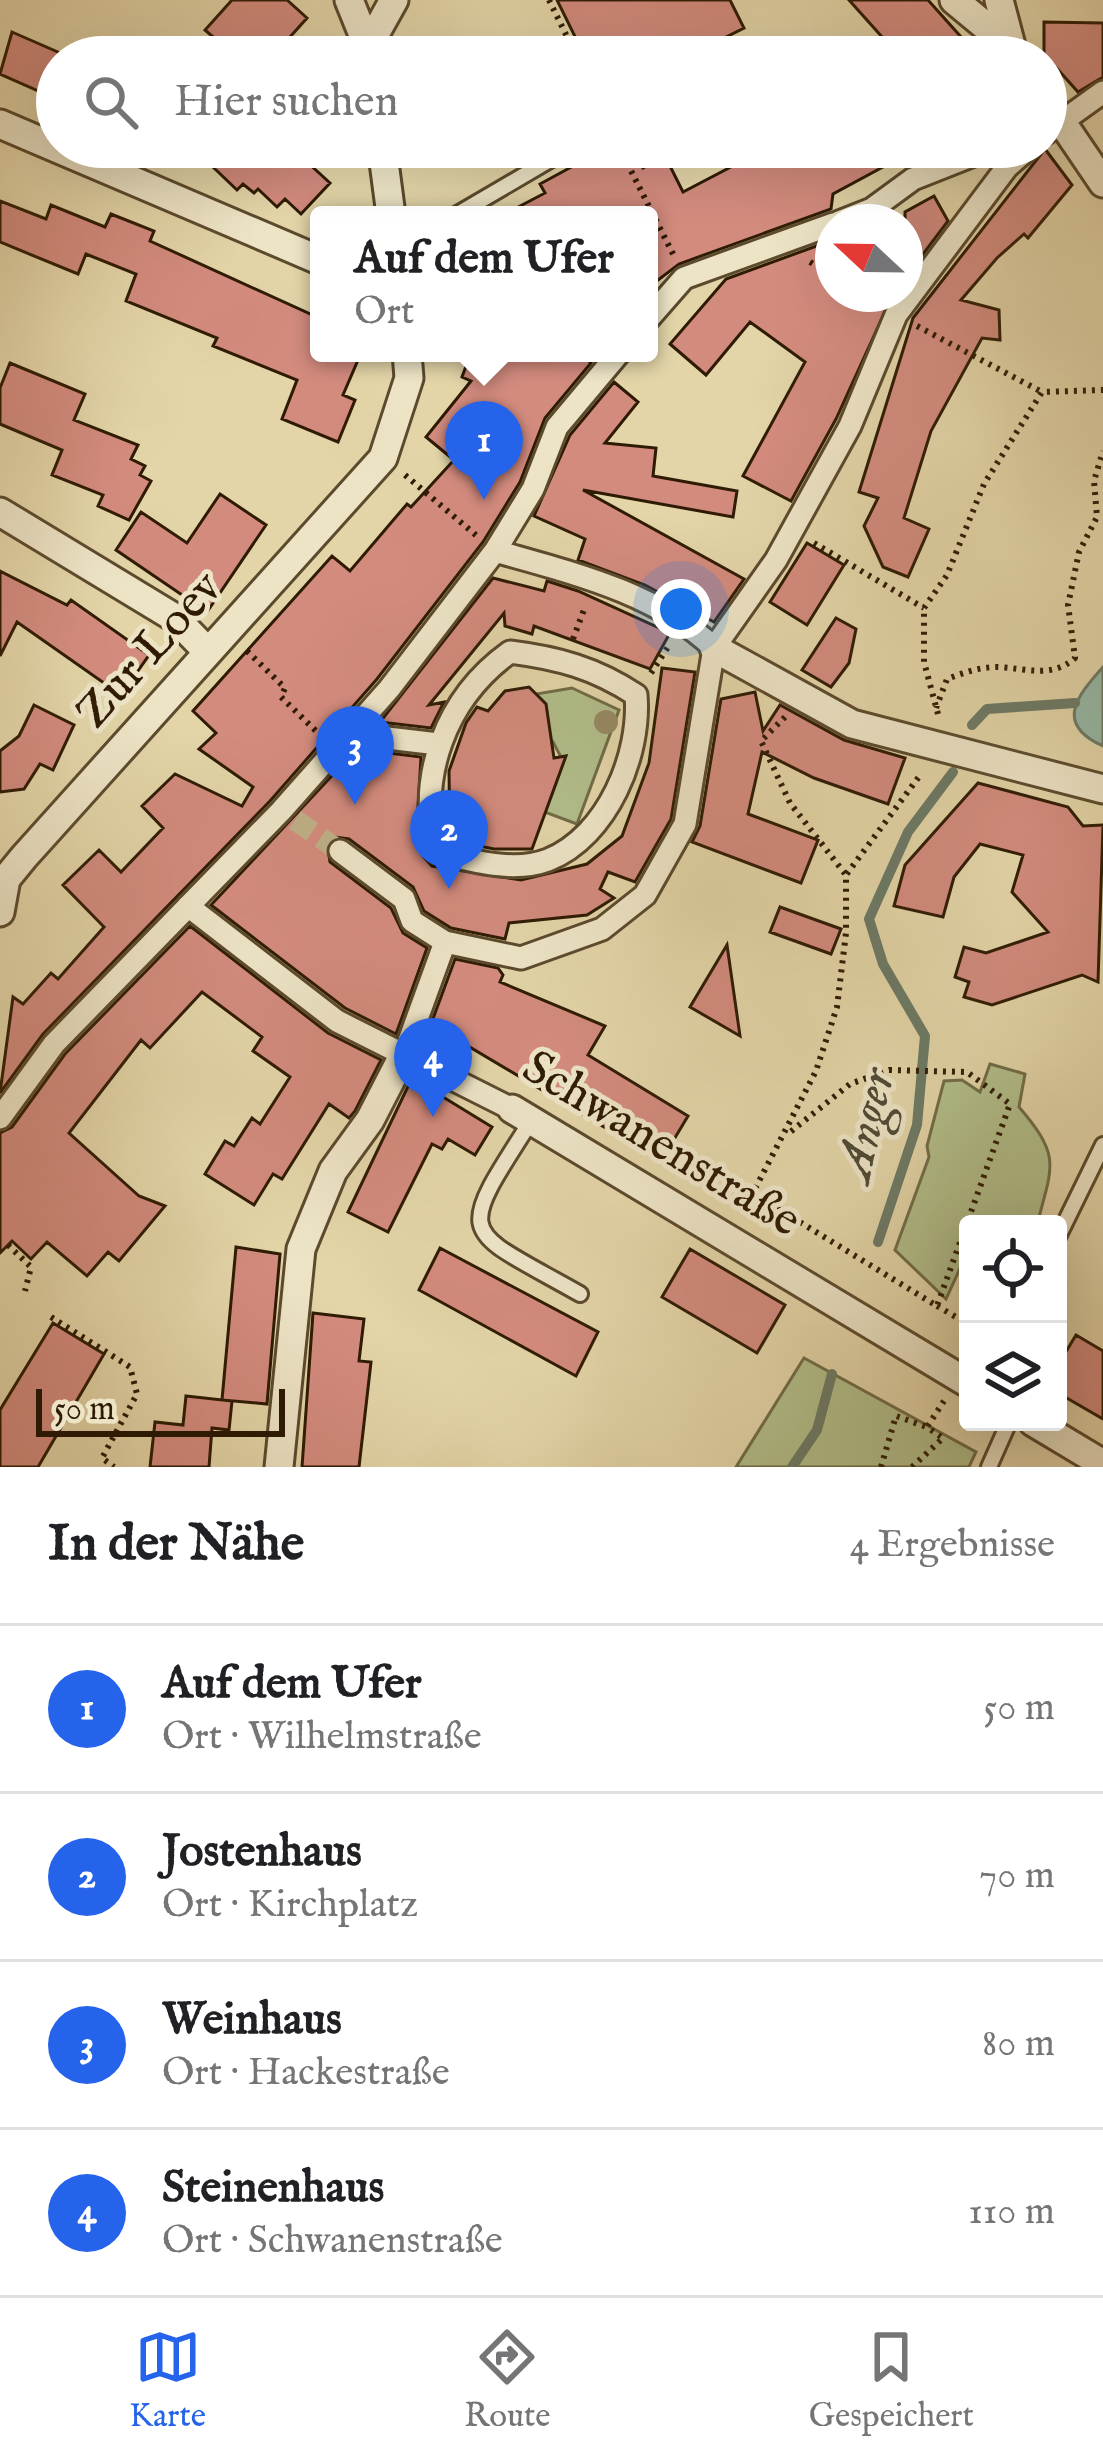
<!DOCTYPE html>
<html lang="de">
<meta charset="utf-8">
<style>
:root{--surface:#fff;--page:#f2f2f2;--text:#202124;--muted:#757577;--line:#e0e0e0;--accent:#2563eb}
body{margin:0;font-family:"IM FELL English",serif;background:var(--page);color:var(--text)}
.controls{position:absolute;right:36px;bottom:36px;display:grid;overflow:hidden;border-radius:12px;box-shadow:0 12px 48px #0002}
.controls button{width:108px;height:108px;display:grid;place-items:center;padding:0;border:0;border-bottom:3px solid var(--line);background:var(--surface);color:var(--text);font:60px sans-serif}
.compass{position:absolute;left:815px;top:204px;width:108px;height:108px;border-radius:50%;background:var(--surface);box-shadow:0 12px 48px #0002;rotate:292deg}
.scale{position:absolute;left:36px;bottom:30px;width:249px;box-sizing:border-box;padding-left:12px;border:6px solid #2f1b04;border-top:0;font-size:33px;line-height:42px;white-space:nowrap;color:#2f1b04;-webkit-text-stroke:9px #ede4c6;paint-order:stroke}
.you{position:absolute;left:681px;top:609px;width:42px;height:42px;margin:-30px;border:9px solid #fff;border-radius:50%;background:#1a73e8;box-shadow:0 0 0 18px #1a73e833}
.badge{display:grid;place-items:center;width:78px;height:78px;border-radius:50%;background:var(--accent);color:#fff;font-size:39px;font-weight:700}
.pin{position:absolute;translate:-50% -99px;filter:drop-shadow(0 3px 6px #0008)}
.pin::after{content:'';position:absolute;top:63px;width:42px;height:36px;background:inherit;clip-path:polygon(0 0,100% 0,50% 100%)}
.popup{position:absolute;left:310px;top:206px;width:348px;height:156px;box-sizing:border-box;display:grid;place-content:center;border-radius:12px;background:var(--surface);filter:drop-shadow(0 3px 9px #0005);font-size:39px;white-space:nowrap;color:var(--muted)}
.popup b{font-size:45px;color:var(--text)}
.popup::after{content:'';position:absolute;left:50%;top:100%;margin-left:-24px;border:24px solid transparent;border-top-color:var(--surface)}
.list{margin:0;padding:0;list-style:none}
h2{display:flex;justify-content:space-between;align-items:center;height:156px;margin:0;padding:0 48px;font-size:51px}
h2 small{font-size:39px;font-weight:400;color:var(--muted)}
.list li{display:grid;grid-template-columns:78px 1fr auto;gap:36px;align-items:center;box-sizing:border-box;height:168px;padding:0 48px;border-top:3px solid var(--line)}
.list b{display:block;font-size:45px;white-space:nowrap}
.list p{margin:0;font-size:39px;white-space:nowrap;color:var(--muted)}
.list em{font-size:39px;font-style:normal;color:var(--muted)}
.icon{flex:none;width:66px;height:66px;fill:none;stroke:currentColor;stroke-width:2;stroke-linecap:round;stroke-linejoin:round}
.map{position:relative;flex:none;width:1103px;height:1467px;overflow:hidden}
.search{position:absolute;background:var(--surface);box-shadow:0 12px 48px #0002;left:36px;right:36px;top:36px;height:132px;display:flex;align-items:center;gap:30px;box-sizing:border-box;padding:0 42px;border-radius:66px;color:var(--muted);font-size:45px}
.sheet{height:828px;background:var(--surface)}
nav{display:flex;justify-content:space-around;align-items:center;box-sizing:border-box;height:168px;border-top:3px solid var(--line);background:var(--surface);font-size:33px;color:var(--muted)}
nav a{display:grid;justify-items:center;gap:6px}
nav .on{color:var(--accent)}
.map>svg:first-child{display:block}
</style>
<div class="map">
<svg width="1103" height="1467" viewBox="0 0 1103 1467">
<rect width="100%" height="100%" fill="#e3d5a8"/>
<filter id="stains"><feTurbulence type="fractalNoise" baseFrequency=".00167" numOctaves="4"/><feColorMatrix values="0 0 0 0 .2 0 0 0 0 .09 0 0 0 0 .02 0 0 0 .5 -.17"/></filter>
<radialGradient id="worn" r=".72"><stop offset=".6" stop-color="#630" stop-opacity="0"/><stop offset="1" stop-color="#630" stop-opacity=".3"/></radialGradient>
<path fill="#b1be8a" stroke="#706c47" stroke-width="3" d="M572,688L619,710L577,824L539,810L561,757L553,742L547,745V711L536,694Z
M990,1064L1025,1074L1019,1107C1061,1156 1053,1165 1037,1224H968V1262L962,1264L946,1299L895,1250L929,1157L927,1146L944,1081L962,1080L980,1092Z
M804,1358L976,1452L969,1467H736Z"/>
<path fill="#95b9a7" stroke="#6c7a66" stroke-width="3" d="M1103,667V746C1054,724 1077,696 1103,667Z"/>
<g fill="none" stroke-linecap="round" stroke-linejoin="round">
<path stroke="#6c7a66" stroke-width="10" d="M972,725L987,709L1075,703
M878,1242L917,1125L925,1036L883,964L869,919L908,832L953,772
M792,1467L817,1430L832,1374"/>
</g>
<path fill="#d38b7e" stroke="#2f1b04" stroke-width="3" d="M232,0H287L307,18L272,57H236L205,30Z
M557,0H730L744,28L686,57H585Z
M849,0H928L979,57H900Z
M1044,22L1103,23V77L1078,92L1044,54Z
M12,32L60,53L43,93L0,74Z
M192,147H262L280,164L294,150L330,183L301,214L285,199L277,207L258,189L254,193L243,184L237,190Z
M583,147H632L643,168L665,156L683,192L769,147H920L833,194L831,209L679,264L649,287V215H503L545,193L540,184L586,159Z
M1045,149L1072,185L1028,238L1024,234L997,258L961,300L999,310L1000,340L982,338L931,431L904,518L929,529L908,577L883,567L864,526L878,498L859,492L913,318Z
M934,196L948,221L905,278V212Z
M0,201L46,219L51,205L105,227L111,214L154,231L150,241L319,318V353H361L343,395L355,400L338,442L282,419L297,380L213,346L217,338L126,301L136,274L86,254L78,274L0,242Z
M833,240V294H893L836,419L791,501L743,476L805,362L750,322L706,375L670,344L726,279Z
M471,353H580L591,363L545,418L520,482L483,542L377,679L270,801L43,1034L0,1093L13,997L23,1004L51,973L58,979L104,927L63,885L99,850L121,872L163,828L142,806L175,774L242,806L253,787L199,749L216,733L193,711L332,556L350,571L407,504L411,507L454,460L426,437L471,381L462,377Z
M10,363L85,394L74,420L138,445L131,459L145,466L140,475L151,481L129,520L98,506L103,495L52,475L62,450L0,424V388Z
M614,382L638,402L605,443L656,448L653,476L737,491L733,517L583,490L744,579L714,622L645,585L578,560L585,539L534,516L570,435Z
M220,494L266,525L207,612L116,550L141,512L187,543Z
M807,543L844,565L807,625L770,602Z
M0,571L67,605L71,600L149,655L121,695L17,622L0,656Z
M493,578L544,591L547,581L578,591L670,633L650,669L534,626L532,634L505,626L504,613L429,705L444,702L431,728L380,722Z
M836,618L856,629L849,663L831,687L802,670Z
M662,668L695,672L671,819L635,882L608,872L600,889L614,898L587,915L509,923L505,939L451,928L424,911L413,887L349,839L335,837L327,843L330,862L391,908L403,933L427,948L396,1034L345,1008L211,905L341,766L381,752L421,757L417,825L423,856L432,866L521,880L587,864L622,836L649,763Z
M529,687L546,704L554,758L566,756L532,849H494L450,840L449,771L466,723L477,707L488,711L505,691Z
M755,692L763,731L780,705L844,740L905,758L888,804L814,778L762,752L748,814L818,840L801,883L692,842L700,826L721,699Z
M34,705L74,725L53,770L40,764L24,789L0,792V751L19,736Z
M978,783L1068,807L1083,826L1103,825L1098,982L1082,975L992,1005L964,997L969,982L955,977L964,947L986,953L1048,932L1012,892L1023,855L980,844L954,877L943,917L894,906L905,865Z
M780,907L841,929L831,954L770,932Z
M190,926L328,1033L381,1060L355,1111L349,1118L329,1104L282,1179L273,1174L254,1205L205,1174L225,1141L234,1146L252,1118L260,1124L290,1077L253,1051L262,1037L202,992L150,1048L141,1040L69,1133L139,1196L165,1206L119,1261L108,1252L87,1276L47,1242L31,1259L12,1241L0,1253V1133L12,1127L65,1054Z
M727,945L740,1036L690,1007Z
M455,959L498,968L503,975L500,982L605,1026L588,1055L688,1116L661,1161L431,1024Z
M412,1078L492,1127L475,1155L448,1139L442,1149L432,1144L388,1232L348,1212Z
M236,1247L280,1254L267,1404L222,1400Z
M440,1248L598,1332L576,1376L419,1290Z
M690,1249L785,1305L757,1353L662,1297Z
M313,1313L364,1319L359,1361L371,1362L359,1467H302Z
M53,1323L104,1354L38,1467H0V1410Z
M1076,1335L1103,1351V1419L1058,1393V1365Z
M186,1396L232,1401L229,1430L212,1428L209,1467H150L155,1422L183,1425Z"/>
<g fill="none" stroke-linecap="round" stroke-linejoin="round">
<path stroke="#bfb087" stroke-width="21" stroke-dasharray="21 10" stroke-linecap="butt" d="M295,820L340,851"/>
<g stroke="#5c4a2d" stroke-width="20">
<path id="service" d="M456,215L572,147
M531,1121C454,1241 460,1226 580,1294
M1058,1237L1103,1145
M989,1467L1009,1422"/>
</g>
<g stroke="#5c4a2d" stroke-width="27">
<path id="pedestrian" d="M1046,133L1103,92
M839,222L872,209L913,179L994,147
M649,318L684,278L833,224
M495,551C572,573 655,592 714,648
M510,652C558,658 595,668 636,695C641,754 608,836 548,860C514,873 471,861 437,852C416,777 446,698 510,652Z
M339,751L379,737L438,744
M340,851L404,899L412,921L445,942L521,958L602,929L645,895L685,824L714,648L776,560L850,426L896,315L1007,167L1030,147
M188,906L337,1021L512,1109
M405,1052L445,942
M0,1118L54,1044L281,811L389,689L495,551L533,489L557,427L619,353"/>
</g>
<g stroke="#5c4a2d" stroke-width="33">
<path id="minor" d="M349,0L372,57
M954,0L1006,43
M999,0L1013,53
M370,43L394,0
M1046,99L1103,183
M0,124L319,260
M382,147L391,215
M0,512L175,618L208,652
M714,648L852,724L1103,789
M0,912L6,879L24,857L383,458L409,378L407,353
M512,1109L968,1383
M1033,1422L1103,1464
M279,1467L301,1249L333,1171L370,1120L405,1052"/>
</g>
<path stroke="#2f1b04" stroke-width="6" stroke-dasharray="3 6" stroke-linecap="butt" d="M549,0L577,57
M619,147L674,256
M810,262L833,276
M917,326L1042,392
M405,475L477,536
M814,543L924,608
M573,639L585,607
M247,651L285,688L281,697L317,732
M651,673L670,644
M936,708L947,679C963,673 979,667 997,667C1026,668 1051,679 1075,658L1068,605L1079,552L1097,517L1094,481L1103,451
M938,714L924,662V608L947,575L984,484L1042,392L1103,390
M785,717L761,741L790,803L846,875
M754,1194L937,1306L1010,1104L967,1072L889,1070L850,1084L789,1133
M743,1212L816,1071L837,1007L846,933V875L921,774
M8,1245L31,1267L25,1291
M937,1306L968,1324
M51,1317L130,1367L137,1394L102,1458L114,1467
M881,1467L896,1416L927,1427
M912,1467L943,1438L927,1427L944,1401"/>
<use href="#service" stroke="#ede4c6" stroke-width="14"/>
<use href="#pedestrian" stroke="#ede4c6" stroke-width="21"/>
<use href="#minor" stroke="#ede4c6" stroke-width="27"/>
</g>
<circle fill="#958a64" cx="606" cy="722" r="12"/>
<g text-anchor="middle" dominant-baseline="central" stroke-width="10" stroke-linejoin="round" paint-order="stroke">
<g font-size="48" fill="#2f1b04" stroke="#ede4c6">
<text transform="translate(150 651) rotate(-48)">Zur Loev</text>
<text transform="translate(661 1145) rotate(31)">Schwanenstraße</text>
</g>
<g font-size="51" font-style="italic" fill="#4e4a35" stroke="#ede4c6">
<text transform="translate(868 1125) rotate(-77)">Anger</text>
</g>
</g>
<rect width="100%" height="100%" filter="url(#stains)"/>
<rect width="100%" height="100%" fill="url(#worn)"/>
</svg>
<div class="controls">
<button><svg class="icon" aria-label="locate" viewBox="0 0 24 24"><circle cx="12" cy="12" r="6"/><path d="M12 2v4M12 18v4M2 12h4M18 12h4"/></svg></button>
<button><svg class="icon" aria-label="layers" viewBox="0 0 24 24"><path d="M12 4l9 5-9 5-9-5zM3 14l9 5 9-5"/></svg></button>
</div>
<svg class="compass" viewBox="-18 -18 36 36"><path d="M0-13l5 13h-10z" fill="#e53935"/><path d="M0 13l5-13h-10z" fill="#757577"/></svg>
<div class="scale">50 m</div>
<div class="you"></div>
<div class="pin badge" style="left:484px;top:500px">1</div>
<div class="popup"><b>Auf dem Ufer</b>Ort</div>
<div class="pin badge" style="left:449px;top:889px">2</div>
<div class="pin badge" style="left:355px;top:805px">3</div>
<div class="pin badge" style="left:433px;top:1117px">4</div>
<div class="search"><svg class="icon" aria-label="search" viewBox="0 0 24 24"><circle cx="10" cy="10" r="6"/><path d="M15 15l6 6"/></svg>Hier suchen</div>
</div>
<section class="sheet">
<h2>In der Nähe<small>4 Ergebnisse</small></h2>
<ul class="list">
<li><span class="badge">1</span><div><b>Auf dem Ufer</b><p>Ort · Wilhelmstraße</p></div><em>50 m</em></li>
<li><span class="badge">2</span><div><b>Jostenhaus</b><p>Ort · Kirchplatz</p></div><em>70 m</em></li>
<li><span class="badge">3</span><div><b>Weinhaus</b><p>Ort · Hackestraße</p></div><em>80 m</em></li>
<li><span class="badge">4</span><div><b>Steinenhaus</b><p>Ort · Schwanenstraße</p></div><em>110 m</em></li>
</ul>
</section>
<nav>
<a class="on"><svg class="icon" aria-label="map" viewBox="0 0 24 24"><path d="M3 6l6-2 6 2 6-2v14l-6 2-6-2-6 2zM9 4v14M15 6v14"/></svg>Karte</a>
<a><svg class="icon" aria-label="directions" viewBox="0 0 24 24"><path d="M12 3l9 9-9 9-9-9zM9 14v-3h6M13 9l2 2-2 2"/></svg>Route</a>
<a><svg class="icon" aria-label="saved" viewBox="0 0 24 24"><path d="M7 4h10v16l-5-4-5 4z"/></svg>Gespeichert</a>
</nav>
